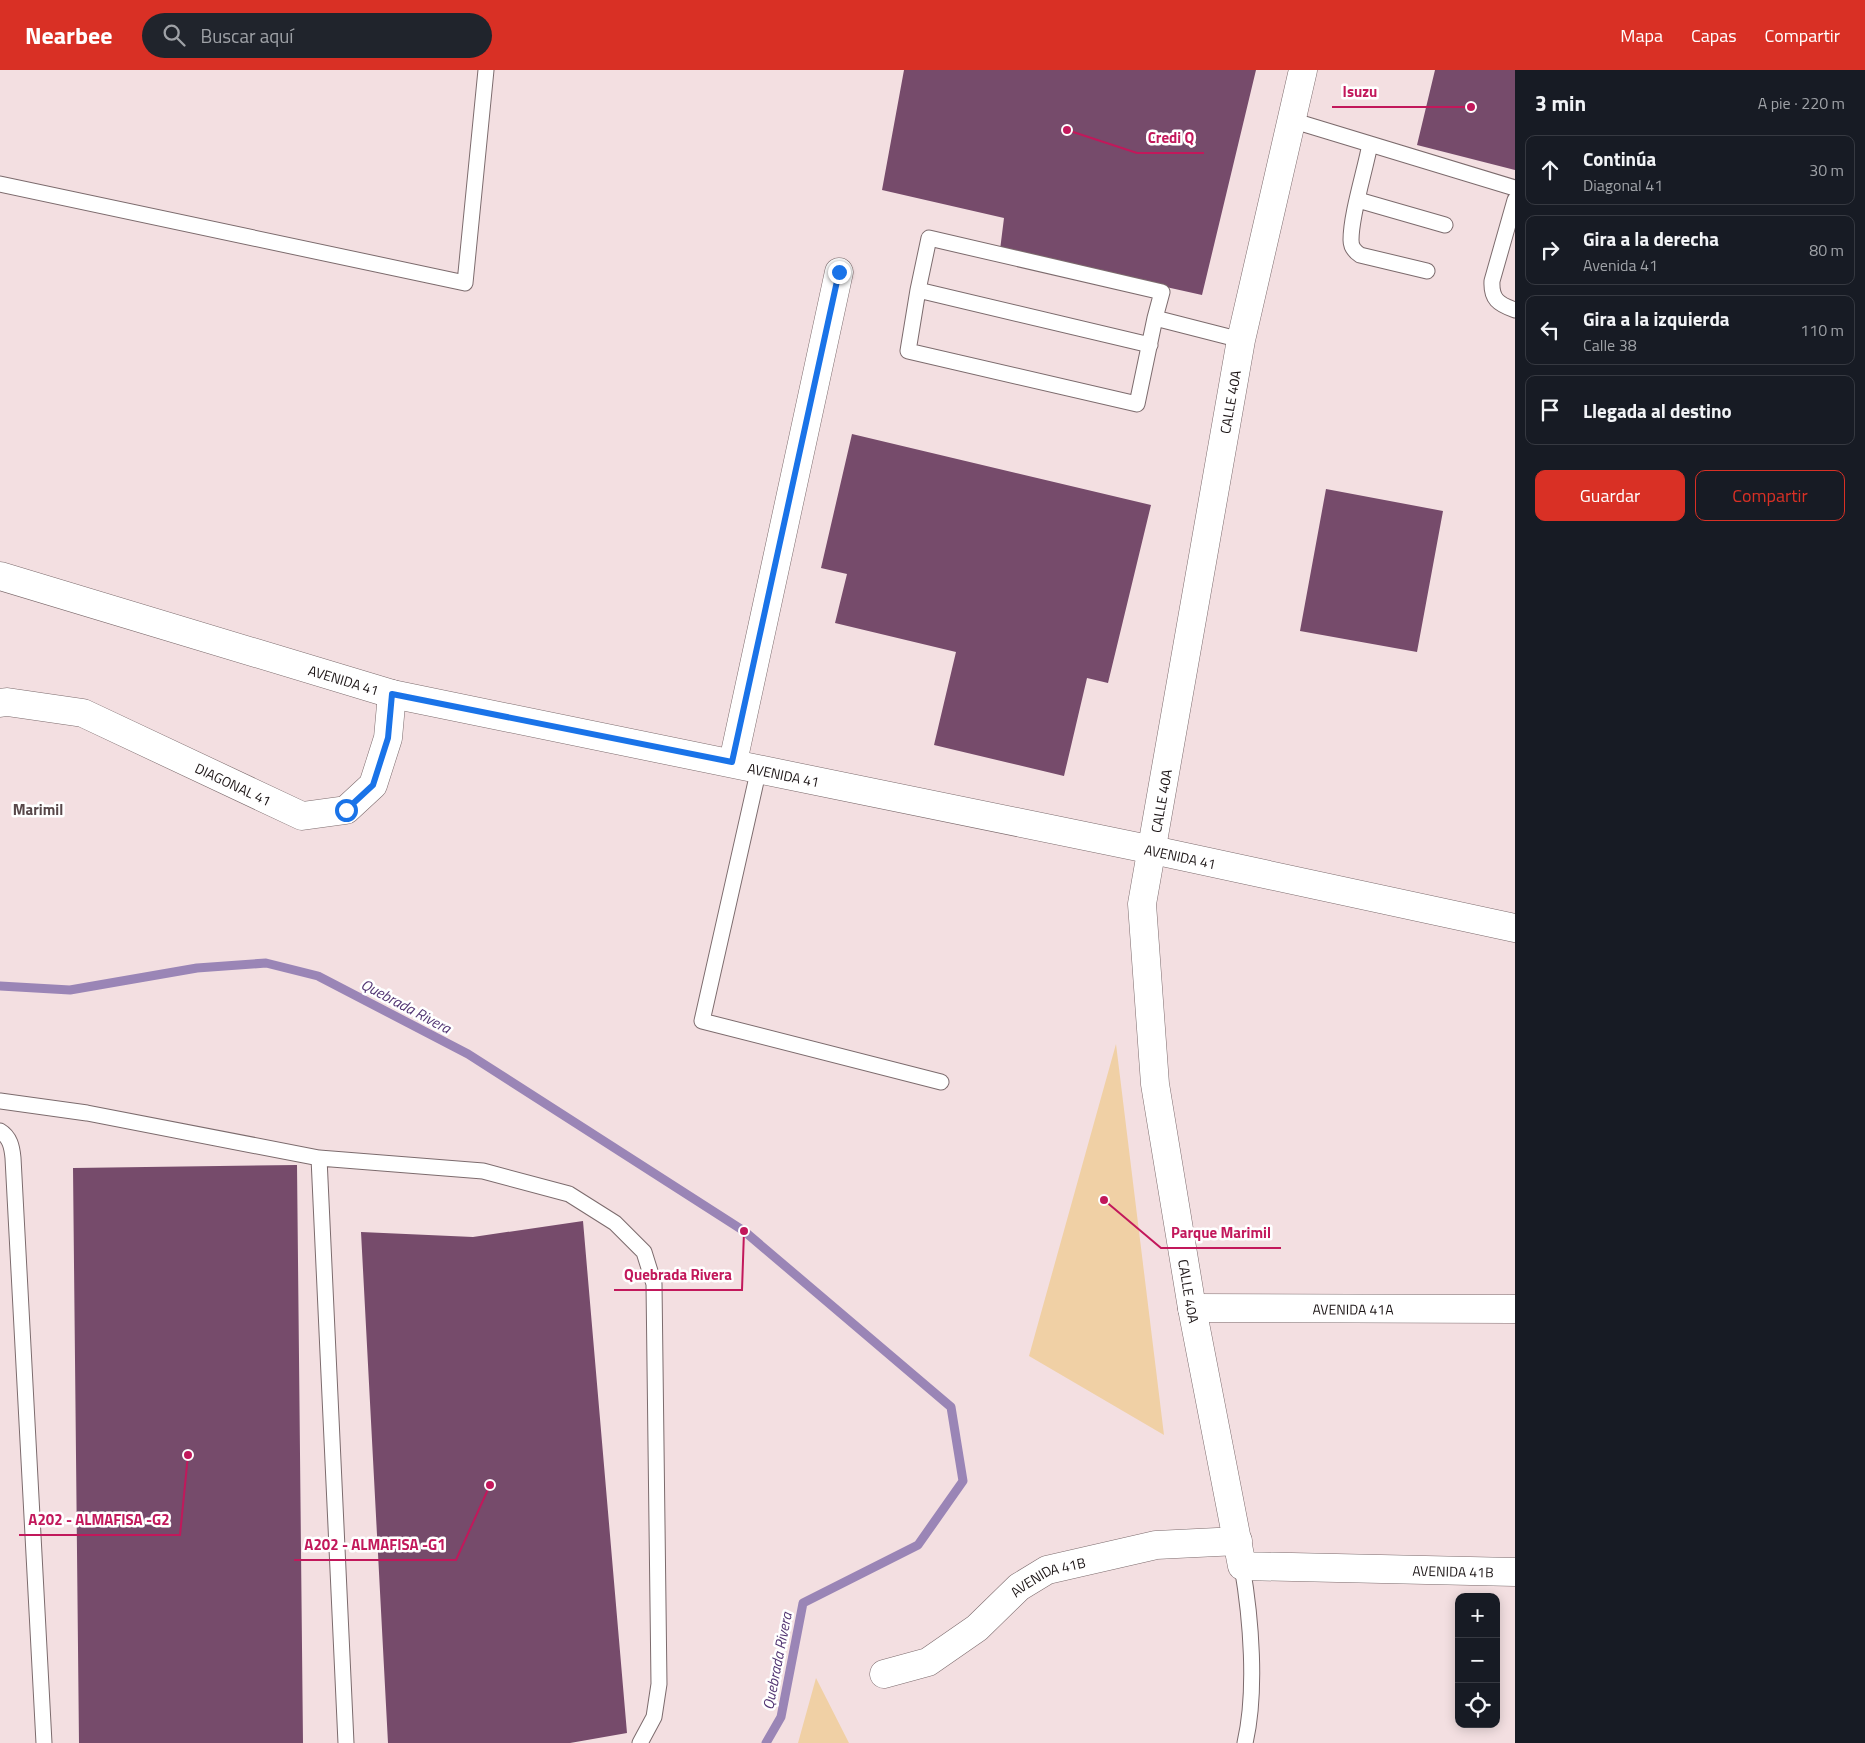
<!DOCTYPE html>
<html lang="es">
<meta charset="utf-8">
<style>
:root{--surface:#171b24;--page:#20242c;--text:#f1f3f6;--muted:#9ea1a6;--line:#363941;--accent:#d93025}
body{margin:0;font-family:"Titillium Web",sans-serif;background:var(--page);color:var(--text)}
.controls{position:absolute;right:15px;bottom:15px;display:grid;overflow:hidden;border-radius:10px;box-shadow:0 2px 12px #0003}
.controls button{width:45px;height:45px;display:grid;place-items:center;padding:0;border:0;border-bottom:1px solid var(--line);background:var(--surface);color:var(--text);font:25px sans-serif}
.stop{position:absolute;width:15px;height:15px;margin:-11px;border:4px solid #1a73e8;border-radius:50%;background:#fff}
.stop.end{background:#1a73e8;border-color:#fff;box-shadow:0 1px 5px #0008}
.list{margin:0;padding:0;list-style:none}
h2{display:flex;justify-content:space-between;align-items:center;height:65px;margin:0;padding:0 20px;font-size:21px}
h2 small{font-size:16px;font-weight:400;color:var(--muted)}
.list li{display:grid;grid-template-columns:32px 1fr auto;gap:15px;align-items:center;box-sizing:border-box;height:70px;margin:0 10px 10px;padding:0 10px;border:1px solid var(--line);border-radius:10px}
.list b{display:block;font-size:19px;white-space:nowrap}
.list p{margin:0;font-size:16px;white-space:nowrap;color:var(--muted)}
.list em{font-size:16px;font-style:normal;color:var(--muted)}
.actions{display:flex;gap:10px;padding:15px 20px}
.actions a{flex:1;padding:11px 0;border:1px solid var(--accent);border-radius:10px;text-align:center;font-size:18px;color:var(--accent)}
.actions .main{background:var(--accent);color:#fff}
.icon{flex:none;width:28px;height:28px;fill:none;stroke:currentColor;stroke-width:2;stroke-linecap:round;stroke-linejoin:round}
.map{position:relative;flex:none;width:1515px;height:1673px;overflow:hidden}
header{display:flex;align-items:center;gap:30px;box-sizing:border-box;height:70px;padding:0 25px;background:var(--accent);color:#fff}
header strong{font-size:24px}
nav{display:flex;gap:28px;margin-inline-start:auto;font-size:18px}
.search{width:350px;height:45px;background:var(--page);display:flex;align-items:center;gap:12px;box-sizing:border-box;padding:0 18px;border-radius:28px;color:var(--muted);font-size:19px}
main{display:flex}
aside{flex:1;background:var(--surface)}
.map>svg:first-child{display:block}
</style>
<header>
<strong>Nearbee</strong>
<div class="search"><svg class="icon" aria-label="search" viewBox="0 0 24 24"><circle cx="10" cy="10" r="6"/><path d="M15 15l6 6"/></svg>Buscar aquí</div>
<nav><a>Mapa</a><a>Capas</a><a>Compartir</a></nav>
</header>
<main>
<div class="map">
<svg width="1515" height="1673" viewBox="0 0 1515 1673">
<rect width="100%" height="100%" fill="#f3dfe1"/>
<path fill="#f0d0a5" d="M1116,974L1164,1365L1029,1286Z
M816,1608L849,1673H798Z"/>
<g fill="none" stroke-linecap="round" stroke-linejoin="round">
<path stroke="#9a85b6" stroke-width="9" d="M0,916L70,920L197,898L266,893L318,906L468,984L744,1161L951,1337L963,1411L918,1475L803,1533L781,1647L766,1673"/>
</g>
<path fill="#764b6b" d="M904,0H1256L1202,225L1000,180L1004,148L882,120Z
M1435,0H1515V100L1417,75Z
M852,364L1151,435L1108,613L1087,608L1064,706L934,675L956,582L835,553L847,504L821,498Z
M1326,419L1443,441L1417,582L1300,561Z
M297,1095L303,1673H79L73,1098Z
M583,1151L627,1663L570,1673H388L361,1162L473,1167Z"/>
<g fill="none" stroke-linecap="round" stroke-linejoin="round">
<g stroke="#7c6b6d" stroke-width="17">
<path id="service" d="M1291,50L1515,118
M1370,74C1365,101 1351,144 1351,170C1351,177 1354,181 1360,185L1427,201
M0,114L465,213L486,0
M1358,130L1445,155
M1515,130L1492,211C1491,229 1498,234 1515,240
M918,220L1150,275
M1155,248L1137,334L908,281L918,220L929,168L1162,222L1155,248L1241,270
M759,698L702,951L941,1012
M0,1031L87,1043L319,1088L483,1101L569,1124L615,1153L644,1182L654,1214L659,1614L654,1647L640,1673
M0,1061C10,1067 12,1077 13,1088L44,1673
M319,1088L346,1673
M1242,1496C1251,1548 1257,1621 1245,1673"/>
</g>
<g stroke="#7c6b6d" stroke-width="29">
<g id="minor">
<path id="s1" d="M1303,0L1241,270L1142,834L1155,1014L1192,1238L1242,1496L1515,1502"/>
<path id="s2" d="M0,506L392,624L1153,780L1515,858"/>
<path id="s3" d="M0,633L7,632L83,643L302,746L346,740L373,715L388,668L392,624"/>
<path d="M733,692L839,202"/>
<path id="s4" d="M1192,1238L1515,1239"/>
<path id="s5" d="M884,1604L928,1592L977,1558L1019,1517L1047,1500L1156,1475L1238,1471"/>
</g>
</g>
<use href="#service" stroke="#fff" stroke-width="15"/>
<use href="#minor" stroke="#fff" stroke-width="28"/>
</g>
<g fill="none" stroke-linecap="round" stroke-linejoin="round">
<path stroke="#1a73e8" stroke-width="6" d="M346,740L373,715L388,668L392,624L732,692L839,202"/>
</g>
<g text-anchor="middle" dominant-baseline="central" stroke-width="5" stroke-linejoin="round" paint-order="stroke">
<g font-size="14" fill="#1d1617" stroke="#fff">
<text transform="translate(1230 332) rotate(-80)">CALLE 40A</text>
<text stroke="none"><textPath href="#s2" startOffset="359">AVENIDA 41</textPath></text>
<text stroke="none"><textPath href="#s2" startOffset="809">AVENIDA 41</textPath></text>
<text stroke="none"><textPath href="#s3" startOffset="250">DIAGONAL 41</textPath></text>
<text transform="translate(1161 731) rotate(-80)">CALLE 40A</text>
<text stroke="none"><textPath href="#s2" startOffset="1214">AVENIDA 41</textPath></text>
<text stroke="none"><textPath href="#s1" startOffset="1240">CALLE 40A</textPath></text>
<text stroke="none"><textPath href="#s4" startOffset="161">AVENIDA 41A</textPath></text>
<text stroke="none"><textPath href="#s1" startOffset="1731">AVENIDA 41B</textPath></text>
<text stroke="none"><textPath href="#s5" startOffset="195">AVENIDA 41B</textPath></text>
</g>
<g font-size="15" font-weight="bold" fill="#574749" stroke="#fff">
<text x="38" y="739">Marimil</text>
</g>
<g font-size="15" font-style="italic" fill="#503371" stroke="#fff">
<text transform="translate(406 936) rotate(28)">Quebrada Rivera</text>
<text transform="translate(777 1591) rotate(-79)">Quebrada Rivera</text>
</g>
</g>
<path fill="none" stroke="#c2185b" stroke-width="2" d="M1471 37L1387 37H1332M1067 60L1137 83H1204M1104 1130L1161 1178H1281M744 1161L742 1220H614M188 1385L180 1465H19M490 1415L456 1490H294"/>
<g fill="#c2185b" stroke="#fff" stroke-width="2">
<circle cx="1471" cy="37" r="5"/>
<circle cx="1067" cy="60" r="5"/>
<circle cx="1104" cy="1130" r="5"/>
<circle cx="744" cy="1161" r="5"/>
<circle cx="188" cy="1385" r="5"/>
<circle cx="490" cy="1415" r="5"/>
</g>
<g font-size="15" text-anchor="middle" font-weight="bold" fill="#c2185b" stroke="#fff" stroke-width="5" stroke-linejoin="round" paint-order="stroke">
<text x="1360" y="27">Isuzu</text>
<text x="1171" y="73">Credi Q</text>
<text x="1221" y="1168">Parque Marimil</text>
<text x="678" y="1210">Quebrada Rivera</text>
<text x="99" y="1455">A202 - ALMAFISA -G2</text>
<text x="375" y="1480">A202 - ALMAFISA -G1</text>
</g>
</svg>
<div class="controls">
<button>+</button>
<button>−</button>
<button><svg class="icon" aria-label="locate" viewBox="0 0 24 24"><circle cx="12" cy="12" r="6"/><path d="M12 2v4M12 18v4M2 12h4M18 12h4"/></svg></button>
</div>
<div class="stop" style="left:346px;top:740px"></div>
<div class="stop end" style="left:839px;top:202px"></div>
</div>
<aside>
<h2>3 min<small>A pie · 220 m</small></h2>
<ul class="list">
<li><svg class="icon" aria-label="ahead" viewBox="0 0 24 24"><path d="M12 20V5M6 11l6-6 6 6"/></svg><div><b>Continúa</b><p>Diagonal 41</p></div><em>30 m</em></li>
<li><svg class="icon" aria-label="right" viewBox="0 0 24 24"><path d="M7 20v-9h11M14 6l5 5-5 5"/></svg><div><b>Gira a la derecha</b><p>Avenida 41</p></div><em>80 m</em></li>
<li><svg class="icon" aria-label="left" viewBox="0 0 24 24"><path d="M17 20v-9H6M10 6l-5 5 5 5"/></svg><div><b>Gira a la izquierda</b><p>Calle 38</p></div><em>110 m</em></li>
<li><svg class="icon" aria-label="arrive" viewBox="0 0 24 24"><path d="M6 21V4h12l-3 4 3 4H6"/></svg><div><b>Llegada al destino</b></div></li>
</ul>
<div class="actions"><a class="main">Guardar</a><a>Compartir</a></div>
</aside>
</main>
